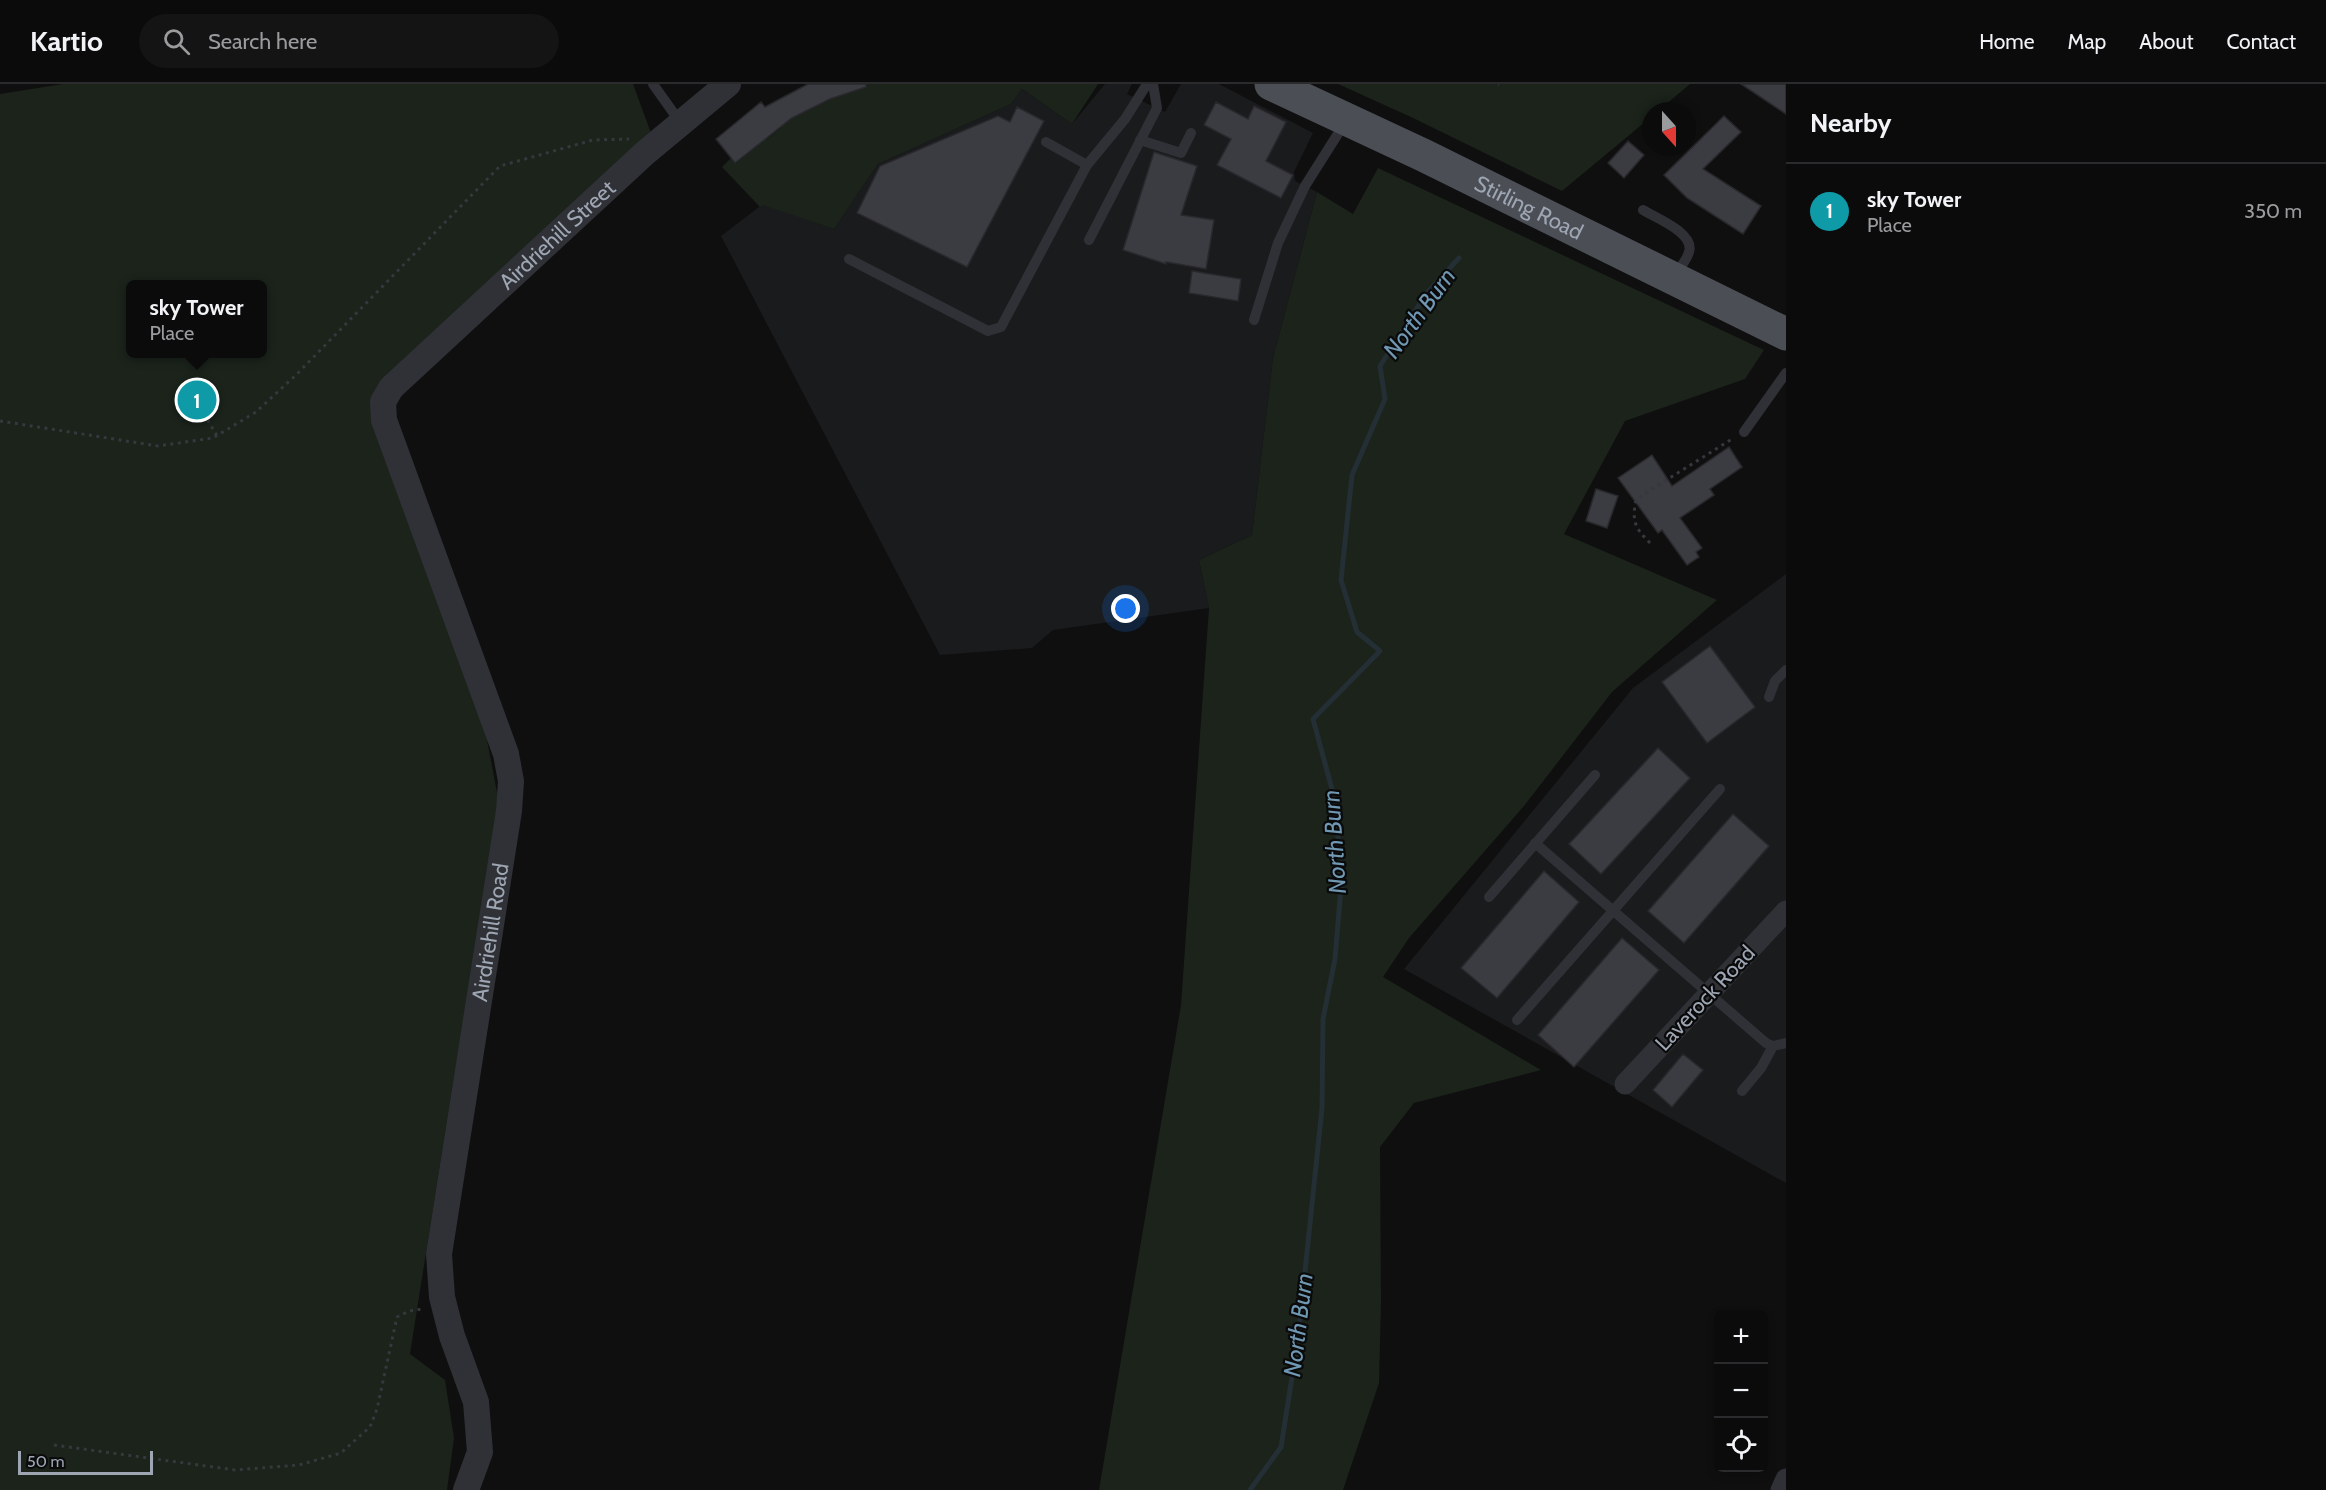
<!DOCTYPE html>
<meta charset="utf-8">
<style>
:root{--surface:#0b0b0c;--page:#141415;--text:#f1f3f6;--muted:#9a9b9d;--line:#2b2b2d;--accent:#8c9099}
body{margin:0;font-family:Cabin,sans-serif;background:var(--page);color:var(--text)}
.controls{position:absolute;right:18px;bottom:18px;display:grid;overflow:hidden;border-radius:9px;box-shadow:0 3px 9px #0003}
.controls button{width:54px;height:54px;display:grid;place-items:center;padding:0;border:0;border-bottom:2px solid var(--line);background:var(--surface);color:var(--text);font:30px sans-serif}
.compass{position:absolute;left:1642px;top:18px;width:54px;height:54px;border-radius:50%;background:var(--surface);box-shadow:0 3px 9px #0003;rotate:159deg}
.scale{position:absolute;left:18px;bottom:15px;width:135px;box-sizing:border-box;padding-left:6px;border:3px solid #9ea6b3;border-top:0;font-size:16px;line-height:21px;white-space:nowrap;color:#9ea6b3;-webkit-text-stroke:4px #0a0a0b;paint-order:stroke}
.you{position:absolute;left:1126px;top:525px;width:21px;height:21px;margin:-15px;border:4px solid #fff;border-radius:50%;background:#1a73e8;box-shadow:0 0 0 9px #1a73e833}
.badge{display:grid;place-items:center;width:39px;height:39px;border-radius:50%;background:var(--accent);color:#fff;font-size:20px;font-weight:700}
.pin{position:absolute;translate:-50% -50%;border:3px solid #fff;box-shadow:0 2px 6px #0006}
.popup{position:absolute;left:126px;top:196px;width:141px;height:78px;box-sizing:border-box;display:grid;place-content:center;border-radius:9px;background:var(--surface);filter:drop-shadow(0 2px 4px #0005);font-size:20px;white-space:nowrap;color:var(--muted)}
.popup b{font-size:22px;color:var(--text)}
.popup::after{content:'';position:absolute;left:50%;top:100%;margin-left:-12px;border:12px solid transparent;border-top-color:var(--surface)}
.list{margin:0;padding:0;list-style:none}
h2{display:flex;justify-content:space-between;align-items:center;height:78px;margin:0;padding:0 24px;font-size:26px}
h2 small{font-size:20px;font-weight:400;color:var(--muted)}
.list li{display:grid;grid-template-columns:39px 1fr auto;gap:18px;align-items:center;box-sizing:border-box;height:96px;padding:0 24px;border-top:2px solid var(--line)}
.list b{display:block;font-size:22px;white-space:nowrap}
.list p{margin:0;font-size:20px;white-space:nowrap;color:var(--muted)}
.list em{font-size:20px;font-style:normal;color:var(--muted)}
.icon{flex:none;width:33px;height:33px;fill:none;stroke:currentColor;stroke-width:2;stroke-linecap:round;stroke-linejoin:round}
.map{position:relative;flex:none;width:1786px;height:1406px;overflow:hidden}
header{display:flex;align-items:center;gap:36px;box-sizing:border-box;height:84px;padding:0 30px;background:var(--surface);border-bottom:2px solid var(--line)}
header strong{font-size:28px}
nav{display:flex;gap:33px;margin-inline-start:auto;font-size:21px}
.search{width:420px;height:54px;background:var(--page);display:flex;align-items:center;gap:15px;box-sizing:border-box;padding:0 21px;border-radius:33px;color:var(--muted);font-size:22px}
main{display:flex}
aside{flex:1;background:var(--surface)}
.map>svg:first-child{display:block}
</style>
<header>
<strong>Kartio</strong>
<div class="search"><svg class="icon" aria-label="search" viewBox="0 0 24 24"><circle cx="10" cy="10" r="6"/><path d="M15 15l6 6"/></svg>Search here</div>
<nav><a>Home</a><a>Map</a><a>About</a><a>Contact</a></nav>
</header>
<main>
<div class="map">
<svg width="1786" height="1406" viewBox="0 0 1786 1406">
<rect width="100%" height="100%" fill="#0f0f10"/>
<path fill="#1a1b1d" d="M1105,0H1132L1127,10L1165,28L1181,0H1219L1313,49L1294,88L1295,97L1317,108L1273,274L1252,451L1199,476L1209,524L1053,546L1032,564L940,571L721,152L763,120L834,145L878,80L1011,20L1022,5L1072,40Z
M1786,490V1099L1404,885L1633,604Z"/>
<path fill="#1b231b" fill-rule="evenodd" d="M63,0H633L651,49L375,309L485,645L498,714L497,751L455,986L410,1270L445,1296L454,1354L447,1406H0V10ZM131,200H263V270H131Z
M860,0H1098L1072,40L1022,5L1011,20L878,80L834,145L763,121L760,123L722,83L731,74L736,79L748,69L763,51L767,55L782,43L778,38L789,36Z
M1338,0H1690L1658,27H1651V33L1562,107L1411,33Z
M1378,84L1764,266L1745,295L1625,337L1564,450L1717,516L1612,608L1524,722L1409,854L1383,893L1541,986L1414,1019L1380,1063L1381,1218L1379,1299L1343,1406H1099L1181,921L1209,524L1199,476L1252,451L1273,274L1317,108L1353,130Z"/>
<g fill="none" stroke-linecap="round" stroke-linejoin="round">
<path stroke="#242f35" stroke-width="5" d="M1250,1406L1281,1363L1298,1255L1322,1024L1323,935L1335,875L1342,791L1333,709L1313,635L1380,567L1357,548L1341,496L1352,391L1385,315L1380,282L1426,210L1459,174"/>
</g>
<path fill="#3b3c41" stroke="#29292d" stroke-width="1.5" d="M808,0H866V3L830,15L792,34L735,79L716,55L761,18L765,23Z
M1741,0H1786V30Z
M1216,18L1248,35L1254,22L1286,38L1266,77L1293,91L1281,114L1217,81L1231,55L1204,41Z
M1017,23L1044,37L967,183L857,129L880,82L998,32L1010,38Z
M1724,32L1741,48L1703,85L1761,122L1743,150L1687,114L1664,91Z
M1628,57L1644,71L1624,94L1608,79Z
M1154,68L1197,82L1181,131L1214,136L1206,185L1166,178V180L1123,166Z
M1192,187L1241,195L1238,217L1189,209Z
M1729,363L1742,383L1710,405L1714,411L1680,434L1702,464L1696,468L1699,473L1687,481L1662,446L1658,449L1618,394L1652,371L1672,402Z
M1596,405L1618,412L1607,444L1586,437Z
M1710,562L1755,623L1707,659L1662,598Z
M1658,664L1690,694L1601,790L1569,760Z
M1733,730L1769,762L1684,859L1648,827Z
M1544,787L1579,818L1497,914L1461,884Z
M1622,854L1659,886L1574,983L1538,951Z
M1683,970L1703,986L1672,1023L1653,1006Z"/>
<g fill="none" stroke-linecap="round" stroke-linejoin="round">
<path stroke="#35383d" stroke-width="3" stroke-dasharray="3 4.5" stroke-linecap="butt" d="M1498,0H1499
M200,323L217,352
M0,337L158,362L213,354L256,328L297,290L500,82L593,56L629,55
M1650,459C1634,443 1632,437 1636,415L1732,355
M54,1361L235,1386L299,1381L341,1369L370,1343L377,1325L397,1233L409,1227L423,1225"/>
<path stroke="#2f3136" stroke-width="10" d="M653,0L680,38
M1140,56L1181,69L1191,49
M1046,58L1087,81
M1643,126C1656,134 1695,149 1689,168C1687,176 1679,185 1674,192
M1089,156L1157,24L1153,0
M849,175L988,247L1001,243L1087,81L1125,35L1147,0
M1254,236L1278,159L1305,102L1346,37
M1744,348L1786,289
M1769,613L1775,597L1786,586
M1535,759L1766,959L1773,962L1786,959
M1489,813L1595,691
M1517,936L1720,705
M1742,1007L1761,984L1773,962"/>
<path stroke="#2f3136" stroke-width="21" d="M1625,1000L1786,827
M1781,1406L1786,1395"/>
<path stroke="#2f3136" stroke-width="26" id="s1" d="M466,1406L480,1368L476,1318L452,1252L442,1213L439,1170L509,727L511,697L506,670L384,336L383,318L391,304L645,69L728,0"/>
<path stroke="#4b4e55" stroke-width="33" id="s2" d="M1271,0L1423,71L1786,250"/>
</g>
<g text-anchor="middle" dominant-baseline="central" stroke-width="4.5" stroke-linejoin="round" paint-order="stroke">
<g font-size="22" fill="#9ea6b3" stroke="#0a0a0b">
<text stroke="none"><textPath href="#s2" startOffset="286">Stirling Road</textPath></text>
<text stroke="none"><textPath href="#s1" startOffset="1366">Airdriehill Street</textPath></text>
<text stroke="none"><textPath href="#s1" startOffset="570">Airdriehill Road</textPath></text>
<text transform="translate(1705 914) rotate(-47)">Laverock Road</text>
</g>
<g font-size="24" font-style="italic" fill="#7098b3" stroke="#0a0a0b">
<text transform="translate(1419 229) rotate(-54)">North Burn</text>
<text transform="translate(1334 758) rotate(-94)">North Burn</text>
<text transform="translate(1298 1241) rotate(-83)">North Burn</text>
</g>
</g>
</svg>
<div class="controls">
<button>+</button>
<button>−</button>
<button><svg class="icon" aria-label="locate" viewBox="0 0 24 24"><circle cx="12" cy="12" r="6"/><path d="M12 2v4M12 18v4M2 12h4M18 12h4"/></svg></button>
</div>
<svg class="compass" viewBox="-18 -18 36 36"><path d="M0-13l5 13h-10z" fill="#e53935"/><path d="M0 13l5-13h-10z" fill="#9a9b9d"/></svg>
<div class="scale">50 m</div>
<div class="you"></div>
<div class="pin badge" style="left:197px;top:316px;background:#0f9aa8">1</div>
<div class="popup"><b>sky Tower</b>Place</div>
</div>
<aside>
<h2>Nearby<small></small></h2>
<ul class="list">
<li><span class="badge" style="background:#0f9aa8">1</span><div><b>sky Tower</b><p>Place</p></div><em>350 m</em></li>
</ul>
</aside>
</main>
